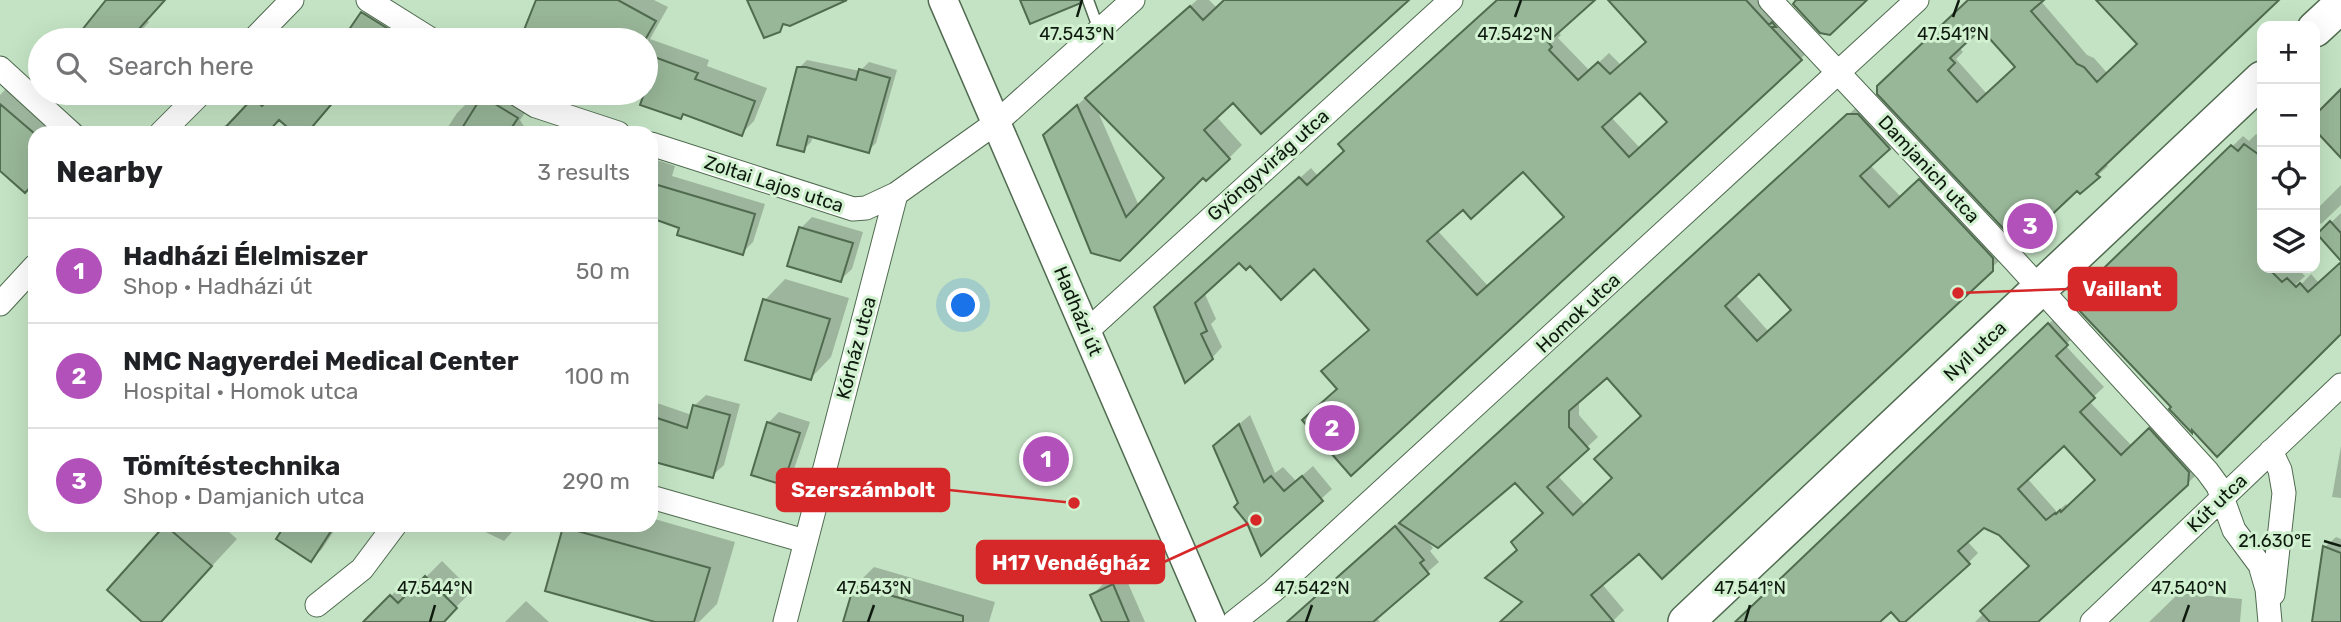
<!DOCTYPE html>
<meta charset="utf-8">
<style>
:root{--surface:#fff;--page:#f2f2f2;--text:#202124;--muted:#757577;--line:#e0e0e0;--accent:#b251ba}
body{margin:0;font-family:Rubik,sans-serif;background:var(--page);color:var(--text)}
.controls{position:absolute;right:21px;top:21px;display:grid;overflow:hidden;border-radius:14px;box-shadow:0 7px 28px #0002}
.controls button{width:63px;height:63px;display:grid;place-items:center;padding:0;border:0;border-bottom:2px solid var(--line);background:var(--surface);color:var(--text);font:35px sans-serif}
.you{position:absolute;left:964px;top:306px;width:24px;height:24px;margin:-18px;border:5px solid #fff;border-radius:50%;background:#1a73e8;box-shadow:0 0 0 10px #1a73e833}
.badge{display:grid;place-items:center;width:46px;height:46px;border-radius:50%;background:var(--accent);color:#fff;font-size:23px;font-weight:700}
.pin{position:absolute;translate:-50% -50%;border:4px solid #fff;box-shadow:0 2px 7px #0006}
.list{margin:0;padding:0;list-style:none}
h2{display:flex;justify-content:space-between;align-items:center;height:91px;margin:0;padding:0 28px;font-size:30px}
h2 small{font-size:23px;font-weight:400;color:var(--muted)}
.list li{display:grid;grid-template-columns:46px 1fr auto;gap:21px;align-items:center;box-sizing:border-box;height:105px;padding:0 28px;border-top:2px solid var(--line)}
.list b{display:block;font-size:26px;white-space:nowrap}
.list p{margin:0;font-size:23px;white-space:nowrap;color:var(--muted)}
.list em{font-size:23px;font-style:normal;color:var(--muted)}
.icon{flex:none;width:38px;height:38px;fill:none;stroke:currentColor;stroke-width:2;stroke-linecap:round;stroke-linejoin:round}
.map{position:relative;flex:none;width:2341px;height:622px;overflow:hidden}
.search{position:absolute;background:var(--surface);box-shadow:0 7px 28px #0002;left:28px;top:28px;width:630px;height:77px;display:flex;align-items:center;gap:18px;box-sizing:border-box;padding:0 24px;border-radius:38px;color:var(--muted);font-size:26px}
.panel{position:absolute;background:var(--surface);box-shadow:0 7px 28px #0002;left:28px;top:126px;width:630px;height:406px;border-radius:21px}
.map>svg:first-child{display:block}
</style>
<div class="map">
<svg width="2341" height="622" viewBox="0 0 2341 622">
<rect width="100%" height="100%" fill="#c4e3c4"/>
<path fill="#0003" fill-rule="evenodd" d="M109,0H164L146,20L149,22L136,37L140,40H76Z
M538,0H654L668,7L650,39L709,60L707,66L767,88L754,121L741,134L685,113L680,117L646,80V40H522Z
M1197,0H1209L1217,8L1226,0H1407L1233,100L1216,116L1242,145L1229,158L1203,176L1120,259L1058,122ZM1096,107L1166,178L1139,206Z
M1500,0H1592L1557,31L1561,35L1558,38L1590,71L1609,53L1621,65L1648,42L1610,0H1771L1811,49L1351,473L1339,388L1371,329L1314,267L1251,264L1240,261L1204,292L1216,319L1211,324L1222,347L1212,358L1167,297L1311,168L1318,176ZM1640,90L1669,121L1640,148L1611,117ZM1523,169L1566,216L1488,286L1437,230L1463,207Z
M1972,0H2040L2087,55L2094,58L2108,74L2140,44L2099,0H2276L2105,163L2108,166L2080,192L1879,93ZM1981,27L2017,67L1987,94L1956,59L1963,52L1959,47Z
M374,2L400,19L385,40H344L363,13Z
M807,60L860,71L869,62L897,70L876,143L868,151L813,136L811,142L803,150L799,68Z
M21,73L85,128L80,133H35V181L0,169V95Z
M260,93H270L273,95L275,93H341L305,133H296L279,118L266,133H217L225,125L228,127Z
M488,93H513L531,104L520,120L528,133H444L457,113L471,99L479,104Z
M1860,104L1900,137L1870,165L1901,197L1931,170L2003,258L1602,584L1624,610L1612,622H1515L1524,601L1519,549L1545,512L1515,480L1426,539L1433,548L1430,551L1439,562L1376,617L1380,622H1292L1303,609ZM1759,271L1793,309L1769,332L1735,294ZM1607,376L1643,416L1614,478L1585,505L1557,475L1598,437L1579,415V400Z
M2256,134L2262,139V268H2297L2305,276L2292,288L2295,291L2311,274L2319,283L2341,263V331L2192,431L2077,297L2243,136L2249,141Z
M651,158L675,166L672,176L765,204L753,242L742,253L686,211L651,216Z
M2341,185V205L2321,224L2315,218V211Z
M2341,213V258L2319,234Z
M812,217L863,232L852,269L840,280L801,228Z
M785,279L849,298L831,357L811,378L765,300Z
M2059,314L2077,334L2065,345L2104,387L2089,401L2132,446L2160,420L2198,473L2187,484L2036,622H1975L2031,566L2000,533L1984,526L1967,541L1978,553L1968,563L1891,609L1877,622H1736ZM2065,444L2097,480L2073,503L2071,502L2067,506L2066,504L2057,512L2027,478Z
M706,395L740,404L724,465L712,476L651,459V401L692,415L694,406Z
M779,412L810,422L793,472L782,483L768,423Z
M1250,415L1275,473L1283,467L1296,481L1313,466L1332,489L1262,553L1240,503L1226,435Z
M2341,446V498L2332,497Z
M651,518L735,542L717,604L699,622H662L565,528L568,525H651Z
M168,525H221L237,539L160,622H145L109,590Z
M287,525H338L322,549L311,560Z
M471,525H518L504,541Z
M2336,537L2341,539V622H2320L2325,547Z
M442,561L472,591L441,622L367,620L407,580L415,588Z
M874,567L995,602L989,622H845L855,586Z
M1124,574L1145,622H1104L1092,595L1103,584Z
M2179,593L2242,599L2240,622H2149Z
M526,601L549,622H505Z"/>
<path fill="#98b698" stroke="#506b4f" stroke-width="2" fill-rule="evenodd" d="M106,0H165L129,40H74Z
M536,0H618L656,21L645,40H520Z
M747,0H847L790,26L783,24L780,32L764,38Z
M1020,0H1080L1081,3L1030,24Z
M1224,0H1409L1261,134L1233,103L1204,130L1230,159L1206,181L1203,178L1120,261L1091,253L1043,135L1077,105L1126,217L1164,178L1085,98L1190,6L1203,20Z
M1497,0H1595L1548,42L1552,47L1549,50L1578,80L1598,62L1610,74L1646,42L1608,0H1746L1769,25L1772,22L1776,27H1771L1802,60L1351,476L1302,420L1337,389L1321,371L1369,330L1314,269L1281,300L1250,266L1246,270L1239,263L1195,303L1207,331L1201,334L1213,359L1185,383L1154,307L1299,177L1307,185L1344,151L1338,144ZM1640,93L1667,122L1629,157L1602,127ZM1523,172L1564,217L1477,295L1427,241L1463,210L1471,219Z
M1796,0H1867L1830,35L1820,33L1793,4Z
M1968,0H2044L2031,11L2077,64L2084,67L2097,82L2137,44L2096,0H2279L2096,174L2100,177L2080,194L2077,191L2024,241H2015L1877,94V86ZM1981,29L2015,67L1977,102L1948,70L1955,63L1950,58Z
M361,12L406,40H342Z
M657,58L698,73L695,79L755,101L742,136L683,114L681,119L640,105Z
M797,67H806L856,80L859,69L890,78L869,153L808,136L804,152L777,145Z
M2341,89V158L2315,130V115Z
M273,93H341L307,133H294L279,120L267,133H220L253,98L262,106Z
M482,96L518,118L508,133H459Z
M0,104L35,134V182L25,193L0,171Z
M1847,114H1858L1890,149L1860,176L1889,207L1919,179L1993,258V271L1662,579L1639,554L1591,595L1614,622H1500L1522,602L1485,578L1517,550L1511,542L1543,513L1515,483L1438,548L1399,523ZM1759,274L1791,310L1757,341L1725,306ZM1607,378L1641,416L1594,459L1612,478L1573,515L1547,487L1589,449L1569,427V411Z
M2244,144L2262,157V268H2268L2282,282L2287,278L2296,287L2300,283L2308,292L2341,262V334L2217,457L2192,430V433L2169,409L2171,407L2075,306V296L2231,145L2238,151Z
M651,183L755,214L743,255L677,235L679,228L651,218Z
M2330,221L2341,233V261L2317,234Z
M799,227L853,243L841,282L787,266Z
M763,299L830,319L811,380L745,360Z
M2048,323L2068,345L2056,356L2095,398L2080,412L2121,455L2149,428L2189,472L2188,485L2038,622H1990L1980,611L2029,566L1999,535L1984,528L1958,551L1970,564L1905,622H1900L1891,612L1880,622H1735ZM2064,446L2095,480L2061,512L2060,510L2056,514L2055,513L2046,520L2018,489Z
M693,405L730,415L713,478L651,461V416L687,428Z
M767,422L800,433L783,485L751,475Z
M1239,424L1264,482L1271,476L1284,491L1302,476L1323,501L1261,556L1247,523L1234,507L1238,503L1213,446Z
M165,525L212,566L161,622H142L107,590Z
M285,525H335L311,562L276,539Z
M1395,526L1424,560L1420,563L1429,574L1373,622H1287Z
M563,527L710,568L694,622H655L545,591Z
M2323,546L2341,553V622H2312Z
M425,576L457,608L444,622H363L390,595L398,603Z
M1113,584L1129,622H1102L1090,595Z
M854,585L963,616V622H843Z"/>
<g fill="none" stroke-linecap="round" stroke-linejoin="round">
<g stroke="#506b50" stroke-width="13">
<path id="service" d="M1088,0L1099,30"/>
</g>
<g stroke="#506b50" stroke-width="25">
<path id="minor" d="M368,0L432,40
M1770,0L2013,259L2207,471L2218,486L2234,530L2260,565L2267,589L2270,622
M253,40L292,0
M0,68L71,133
M515,93L536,106L618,133
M161,133L201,93
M651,144L853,209L866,208L896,194
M0,304L35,266
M1087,331L1451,0
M2271,451L2280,470L2284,493L2273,594
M651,497L805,541
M317,605L362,569L395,525
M785,622L896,194L997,122L1133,0
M1234,622L1273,591L1917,0
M2092,622L2341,385"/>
</g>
<g stroke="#506b50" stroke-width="31">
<path id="tertiary" d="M943,0L1212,622"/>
</g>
<g stroke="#506b50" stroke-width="38">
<path id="primary" d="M2315,29L2341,5
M1686,622L2262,79"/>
</g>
<use href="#service" stroke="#fff" stroke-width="10"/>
<use href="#minor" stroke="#fff" stroke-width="23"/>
<use href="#tertiary" stroke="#fff" stroke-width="28"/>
<use href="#primary" stroke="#fff" stroke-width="35"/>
</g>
<path fill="none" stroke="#0f1a0f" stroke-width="2.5" d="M1077,17L1082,0M1515,17L1521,0M1953,17L1959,0M2324,541L2341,546M430,622L435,605M868,622L874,605M1306,622L1312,605M1745,622L1750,605M2183,622L2189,605"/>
<g text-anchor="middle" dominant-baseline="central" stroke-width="6" stroke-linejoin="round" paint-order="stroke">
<g font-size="19" fill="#0f1a0f" stroke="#d1f1d0">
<text transform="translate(1268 165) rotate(-42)">Gyöngyvirág utca</text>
<text transform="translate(1929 169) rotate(47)">Damjanich utca</text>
<text transform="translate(774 184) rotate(18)">Zoltai Lajos utca</text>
<text transform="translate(1078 311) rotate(67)">Hadházi út</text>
<text transform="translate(1578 313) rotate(-43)">Homok utca</text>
<text transform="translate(856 348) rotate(-75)">Kórház utca</text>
<text transform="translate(1975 351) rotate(-43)">Nyíl utca</text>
<text transform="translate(2217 503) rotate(-44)">Kút utca</text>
</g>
</g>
<g font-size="18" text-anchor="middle" fill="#0f1a0f" stroke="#d1f1d0" stroke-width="6" stroke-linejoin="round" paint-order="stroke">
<text x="1077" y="40">47.543°N</text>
<text x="1515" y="40">47.542°N</text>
<text x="1953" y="40">47.541°N</text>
<text x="2275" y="547">21.630°E</text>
<text x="435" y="594">47.544°N</text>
<text x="874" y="594">47.543°N</text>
<text x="1312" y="594">47.542°N</text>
<text x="1750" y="594">47.541°N</text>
<text x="2189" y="594">47.540°N</text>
</g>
<path fill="none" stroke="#d62828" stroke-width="2.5" d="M1958 293L2069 289M1074 503L949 490M1256 520L1164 562"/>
<g fill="#d62828" stroke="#d1f1d0" stroke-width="2.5">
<circle cx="1958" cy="293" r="7"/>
<circle cx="1074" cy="503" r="7"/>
<circle cx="1256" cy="520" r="7"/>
</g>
<g fill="#d62828" stroke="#d62828" stroke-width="2.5">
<rect x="2069" y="268" width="107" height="42" rx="7"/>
<rect x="777" y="469" width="172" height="42" rx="7"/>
<rect x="977" y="541" width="187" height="42" rx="7"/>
</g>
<g font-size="21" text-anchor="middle" font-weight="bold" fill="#fff">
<text x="2122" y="296">Vaillant</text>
<text x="863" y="497">Szerszámbolt</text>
<text x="1071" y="570">H17 Vendégház</text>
</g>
</svg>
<div class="controls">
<button>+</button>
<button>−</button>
<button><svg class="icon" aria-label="locate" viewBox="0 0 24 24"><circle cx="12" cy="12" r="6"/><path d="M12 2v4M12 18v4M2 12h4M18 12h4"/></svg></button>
<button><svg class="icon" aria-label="layers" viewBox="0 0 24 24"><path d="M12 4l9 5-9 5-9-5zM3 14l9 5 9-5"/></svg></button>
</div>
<div class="you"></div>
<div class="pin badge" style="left:1046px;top:459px">1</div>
<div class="pin badge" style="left:1332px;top:428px">2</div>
<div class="pin badge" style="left:2030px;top:226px">3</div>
<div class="search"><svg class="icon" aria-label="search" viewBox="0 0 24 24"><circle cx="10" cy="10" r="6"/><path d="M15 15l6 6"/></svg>Search here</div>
<section class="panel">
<h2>Nearby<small>3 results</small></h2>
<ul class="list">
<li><span class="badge">1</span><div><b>Hadházi Élelmiszer</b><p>Shop · Hadházi út</p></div><em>50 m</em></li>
<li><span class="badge">2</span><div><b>NMC Nagyerdei Medical Center</b><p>Hospital · Homok utca</p></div><em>100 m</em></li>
<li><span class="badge">3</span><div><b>Tömítéstechnika</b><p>Shop · Damjanich utca</p></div><em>290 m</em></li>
</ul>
</section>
</div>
